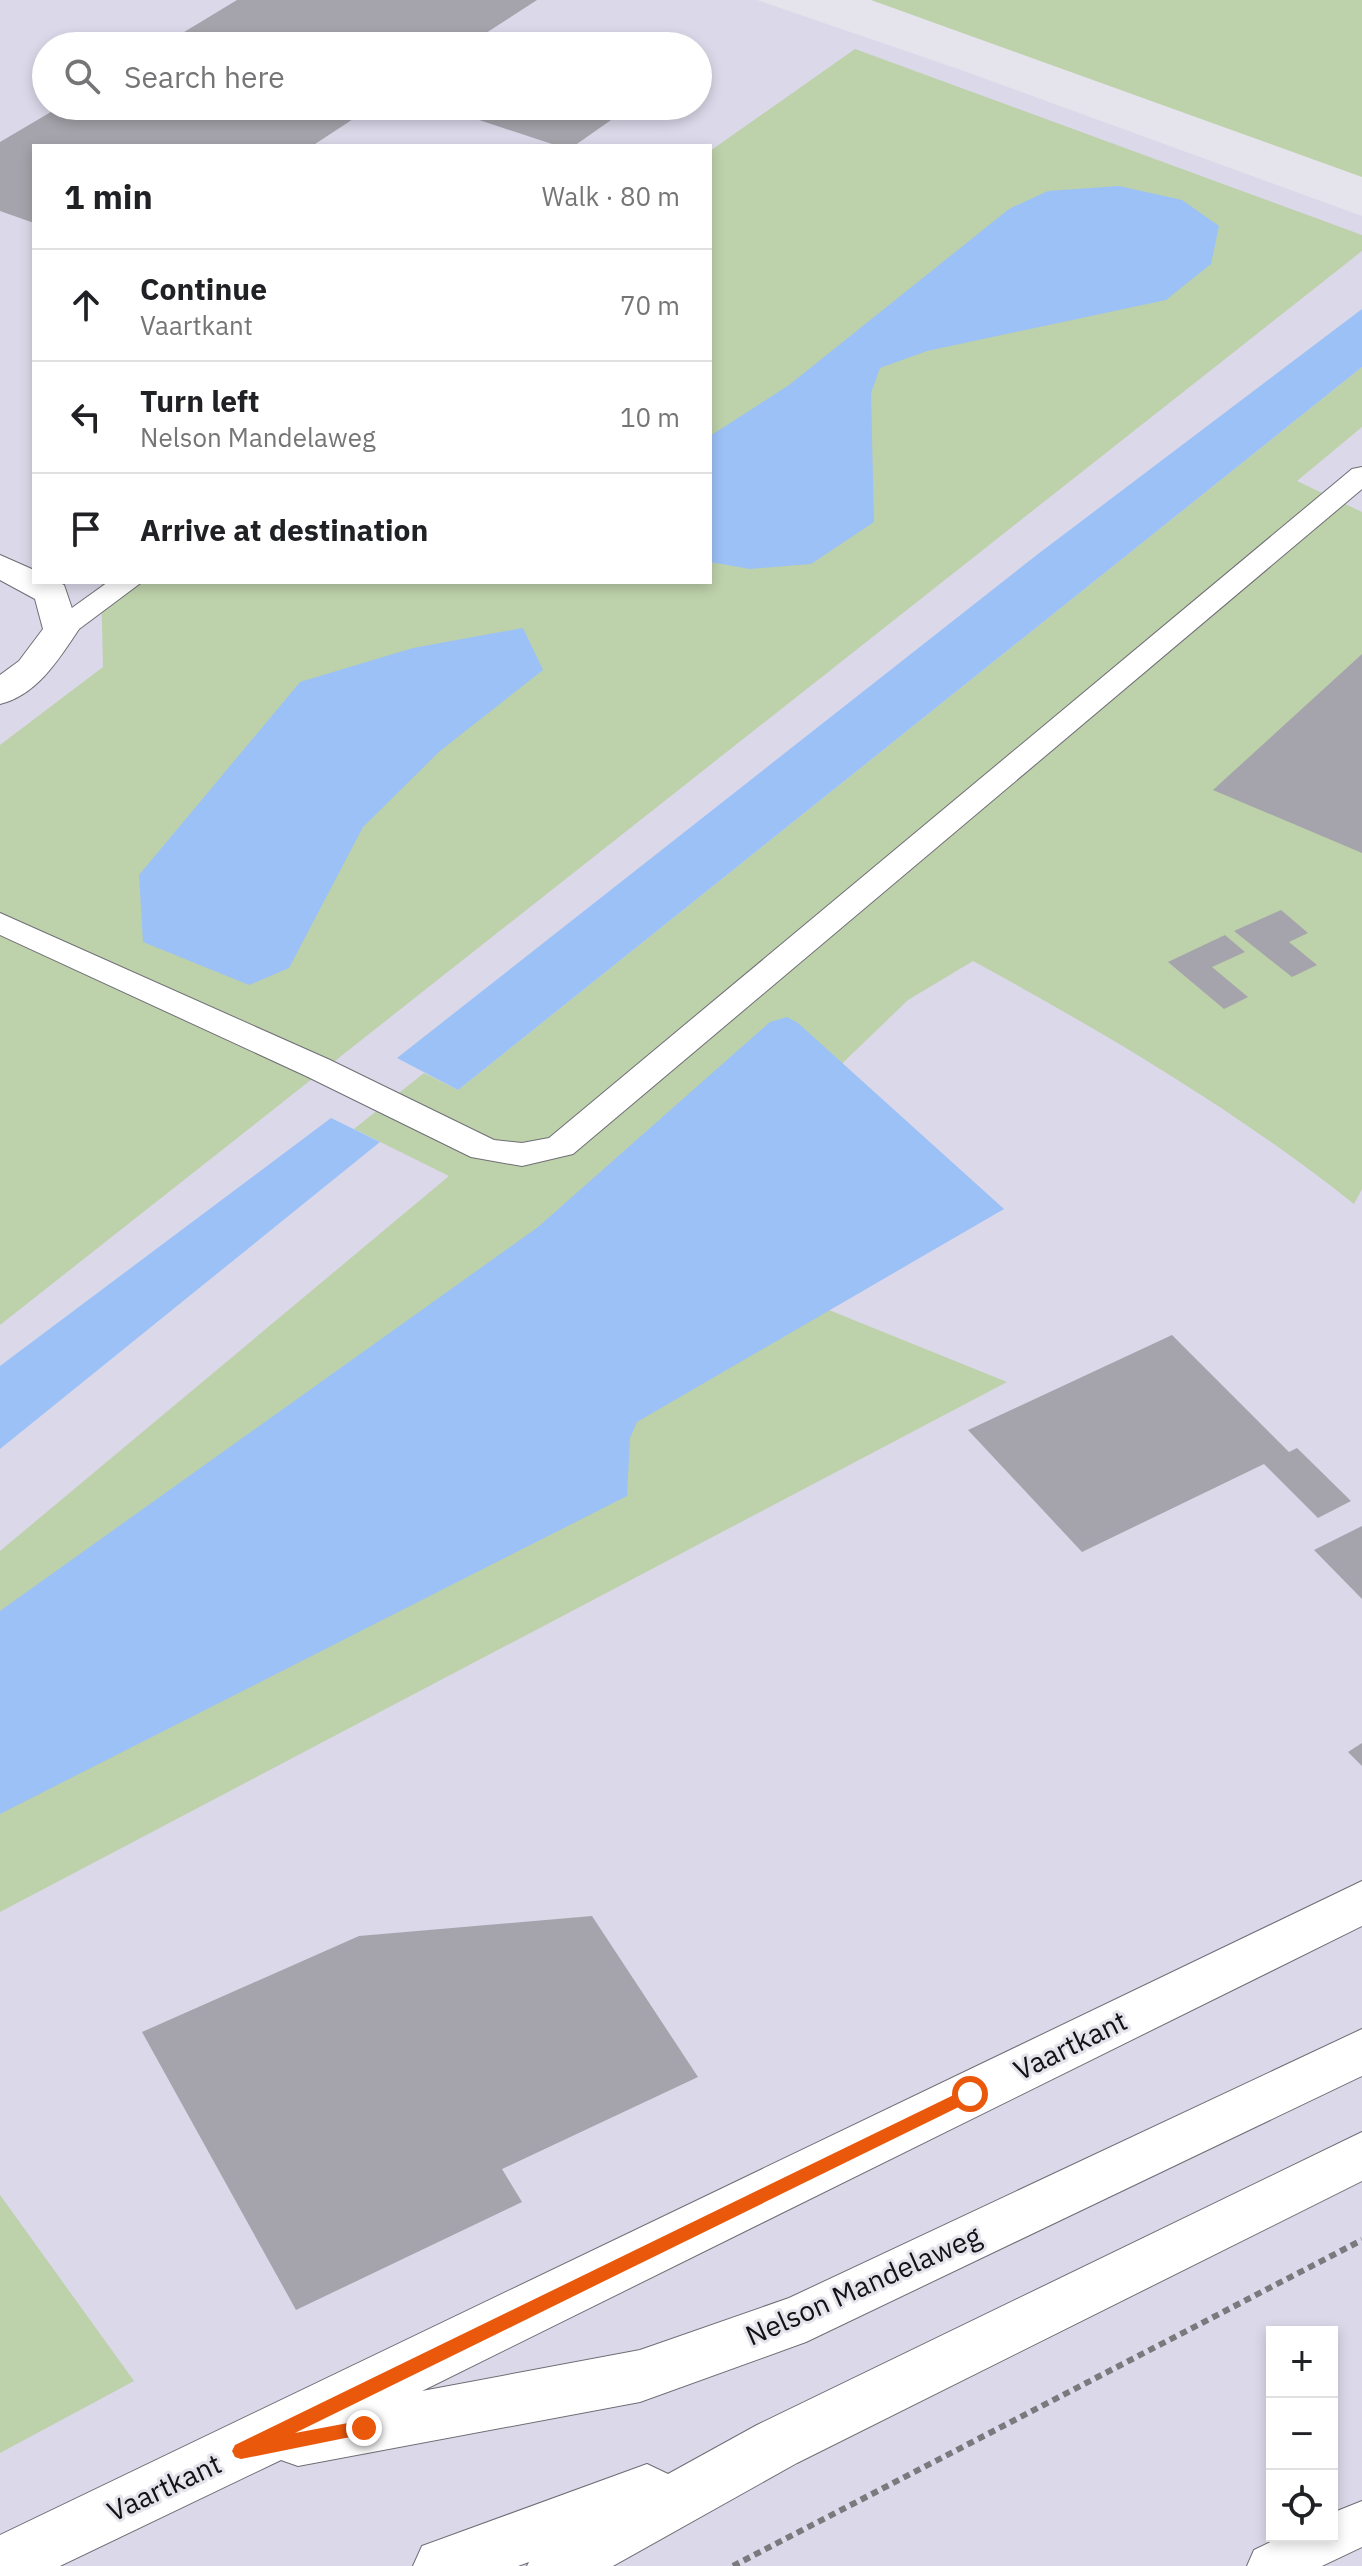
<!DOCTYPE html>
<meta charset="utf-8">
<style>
:root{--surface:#fff;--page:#f2f2f2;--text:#202124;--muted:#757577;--line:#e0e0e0}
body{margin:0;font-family:"IBM Plex Sans",sans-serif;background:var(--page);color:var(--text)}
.controls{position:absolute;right:24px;bottom:24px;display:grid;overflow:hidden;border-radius:0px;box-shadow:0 4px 12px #0003}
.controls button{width:72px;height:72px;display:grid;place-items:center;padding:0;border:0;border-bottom:2px solid var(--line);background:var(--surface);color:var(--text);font:40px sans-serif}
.stop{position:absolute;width:24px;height:24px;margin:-18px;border:6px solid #ea580c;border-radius:50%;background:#fff}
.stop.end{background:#ea580c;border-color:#fff;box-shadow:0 2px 8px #0008}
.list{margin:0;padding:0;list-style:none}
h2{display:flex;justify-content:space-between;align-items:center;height:104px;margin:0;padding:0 32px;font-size:34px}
h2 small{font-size:26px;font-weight:400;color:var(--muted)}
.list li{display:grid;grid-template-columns:52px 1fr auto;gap:24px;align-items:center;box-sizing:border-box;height:112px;padding:0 32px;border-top:2px solid var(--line)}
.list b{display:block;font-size:30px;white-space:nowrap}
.list p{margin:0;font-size:26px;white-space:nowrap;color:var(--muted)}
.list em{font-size:26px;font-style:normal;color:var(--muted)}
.icon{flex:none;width:44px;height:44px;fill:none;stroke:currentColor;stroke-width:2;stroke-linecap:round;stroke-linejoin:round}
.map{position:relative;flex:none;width:1362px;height:2566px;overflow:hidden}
.search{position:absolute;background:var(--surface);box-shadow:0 4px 12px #0003;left:32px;top:32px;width:680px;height:88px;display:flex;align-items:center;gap:20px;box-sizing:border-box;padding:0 28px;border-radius:44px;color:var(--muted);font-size:30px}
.panel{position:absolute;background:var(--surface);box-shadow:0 4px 12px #0003;left:32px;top:144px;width:680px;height:440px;border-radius:0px}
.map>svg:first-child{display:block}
</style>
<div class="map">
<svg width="1362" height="2566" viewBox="0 0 1362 2566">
<rect width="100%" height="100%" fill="#e5e3ec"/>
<path fill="#dbd8e9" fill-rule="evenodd" d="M0,0H757L964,71L1362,216V2566H0ZM46,46H698V106H46ZM34,146H710V582H34ZM1272,2332H1332V2536H1272Z"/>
<path fill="#bdd1aa" d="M871,0H1362V177Z
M855,49L1362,235V251L0,1325V745L103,667L101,582H710V151Z
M1362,367V427L1297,481L1362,512V1189L1354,1204C1237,1111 1105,1033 973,961L908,1000L826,1079L685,1252L1007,1382L0,1912V1551L449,1176L354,1129L424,1073L458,1090Z
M0,2195L134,2381L0,2453Z"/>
<path fill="#9cc1f7" d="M1119,186L1182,200L1219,226L1211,264L1166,300L927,351L880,368L871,393L874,522L811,564L750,569L710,562V436L789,385L1009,209L1048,191Z
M1362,309V367L458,1090L397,1058L1038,554Z
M523,628L543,670L440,751L363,827L289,968L249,985L143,942L139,875L300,682L413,648Z
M787,1017L798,1023L1004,1209L637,1422L630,1438L627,1496L0,1814V1611L538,1227L770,1022Z
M331,1118L380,1142L0,1449V1366Z"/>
<path fill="#a5a4ac" d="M237,0H537L466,46H161Z
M61,106H373L312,146H34V223L0,211V142Z
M469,106H631L574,146H558L458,113Z
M1362,654V853L1213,790Z
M1281,910L1308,933L1289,942L1317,965L1292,977L1234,931Z
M1225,935L1245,952L1212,967L1248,997L1224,1009L1168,962Z
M1172,1335L1289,1452L1297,1448L1351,1501L1318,1518L1264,1464L1082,1552L968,1430Z
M1362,1526V1599L1314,1550Z
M1362,1743V1766L1348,1752Z
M592,1916L698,2077L502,2169L522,2202L296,2310L142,2032L359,1936Z"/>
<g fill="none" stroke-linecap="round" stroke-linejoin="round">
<g stroke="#6f6e76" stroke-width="2">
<path id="service" d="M1362,467V489L573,1154L522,1166L471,1157L306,1076L0,935V913L330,1060L494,1140L522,1143L549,1138L1352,469Z
M108,582H142L71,635L61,638L51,635L46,629L51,623Z
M1362,2501V2547L1322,2566H1247L1254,2550L1283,2536H1332V2513Z"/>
</g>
<g stroke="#6f6e76" stroke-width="2">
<path id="minor" d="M0,555L34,570V582H57L64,585L79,629C59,659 37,695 0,704V675L19,661L43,629L35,599L0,580Z
M1362,1881V1926L422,2391L640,2350L789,2298L1362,2029V2076L806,2342L640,2402L298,2466L281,2460L60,2566H0V2535Z"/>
</g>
<g stroke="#6f6e76" stroke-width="2">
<path id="tertiary" d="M1362,2132V2181L797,2463L613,2566H527L529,2562L518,2566H413L422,2546L647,2464L668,2474L757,2425Z"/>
</g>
<path stroke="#7a797e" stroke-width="6" stroke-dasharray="7 5" stroke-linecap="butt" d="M733,2566L1362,2240"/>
<use href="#service" fill="#fff" fill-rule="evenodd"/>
<use href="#minor" fill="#fff" fill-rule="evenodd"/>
<use href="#tertiary" fill="#fff" fill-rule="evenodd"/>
</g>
<path fill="#ea580c" d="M970,2087L978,2094L975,2099L295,2433L364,2420L372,2428L370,2433L241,2459L235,2457L232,2451L235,2445Z"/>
<g text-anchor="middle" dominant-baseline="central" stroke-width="6" stroke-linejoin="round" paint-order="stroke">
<g font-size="28" fill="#131215" stroke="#e5e3ec">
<text transform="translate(1070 2045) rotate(-26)">Vaartkant</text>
<text transform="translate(863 2285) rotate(-24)">Nelson Mandelaweg</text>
<text transform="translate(164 2487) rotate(-25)">Vaartkant</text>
</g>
</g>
</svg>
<div class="controls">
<button>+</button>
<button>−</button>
<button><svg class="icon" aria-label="locate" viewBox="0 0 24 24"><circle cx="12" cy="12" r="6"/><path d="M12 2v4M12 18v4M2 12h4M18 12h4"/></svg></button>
</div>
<div class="stop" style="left:970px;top:2094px"></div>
<div class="stop end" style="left:364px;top:2428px"></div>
<div class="search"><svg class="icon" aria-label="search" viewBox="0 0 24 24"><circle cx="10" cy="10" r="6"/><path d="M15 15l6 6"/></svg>Search here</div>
<section class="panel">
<h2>1 min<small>Walk · 80 m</small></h2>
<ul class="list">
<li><svg class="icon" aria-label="ahead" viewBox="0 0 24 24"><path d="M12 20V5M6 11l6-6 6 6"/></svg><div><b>Continue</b><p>Vaartkant</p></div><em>70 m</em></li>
<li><svg class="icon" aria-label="left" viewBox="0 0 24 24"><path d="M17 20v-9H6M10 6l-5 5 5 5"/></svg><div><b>Turn left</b><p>Nelson Mandelaweg</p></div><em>10 m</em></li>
<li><svg class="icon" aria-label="arrive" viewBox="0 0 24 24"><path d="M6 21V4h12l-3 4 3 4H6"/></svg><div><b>Arrive at destination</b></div></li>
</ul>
</section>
</div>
